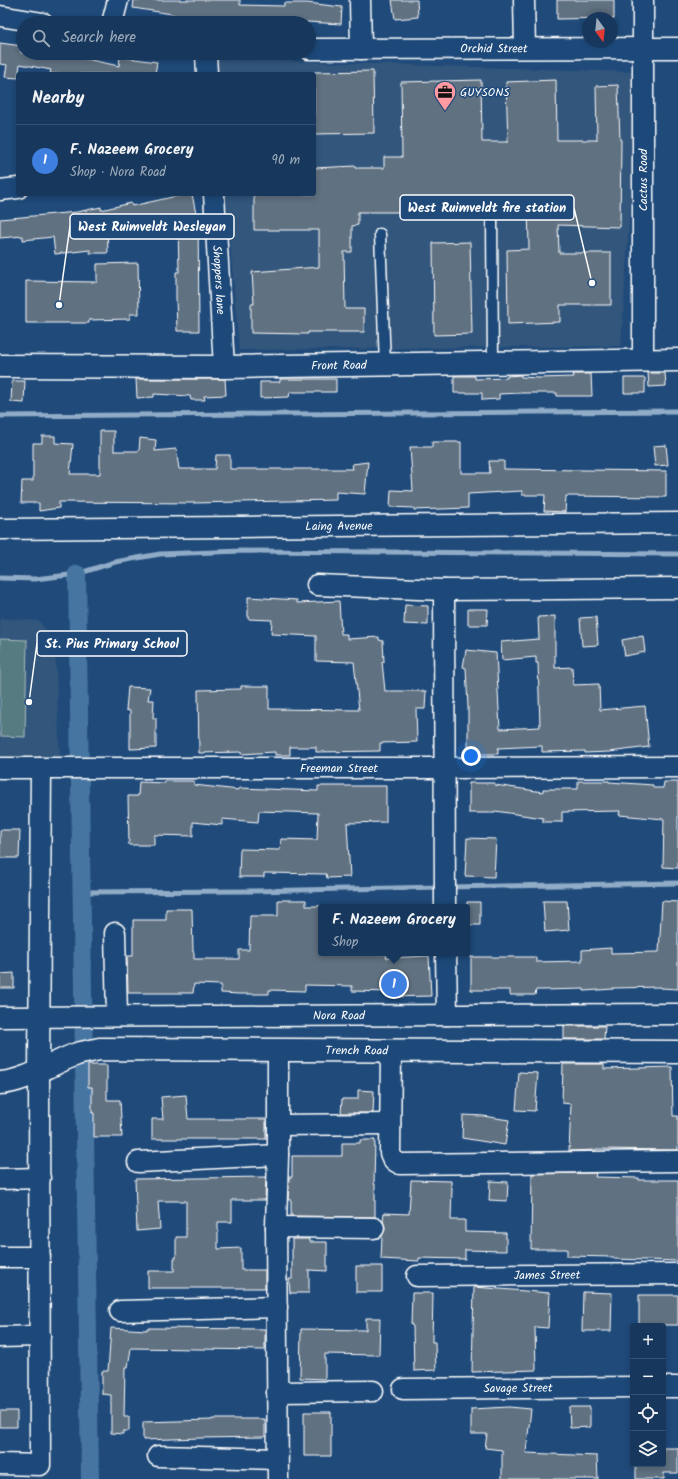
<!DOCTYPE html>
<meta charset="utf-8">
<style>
:root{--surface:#17385c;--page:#203f62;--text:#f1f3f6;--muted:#9eacbb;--line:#365272;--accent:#ea580c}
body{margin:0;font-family:Kalam,sans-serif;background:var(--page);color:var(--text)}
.controls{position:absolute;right:12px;bottom:12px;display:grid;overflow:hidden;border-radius:4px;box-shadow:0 2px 6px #0003}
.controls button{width:36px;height:36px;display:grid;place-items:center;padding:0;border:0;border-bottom:1px solid var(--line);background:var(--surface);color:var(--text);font:20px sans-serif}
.compass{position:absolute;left:582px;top:12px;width:36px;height:36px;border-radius:50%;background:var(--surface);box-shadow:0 2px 6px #0003;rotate:165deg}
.you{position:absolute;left:471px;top:756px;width:14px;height:14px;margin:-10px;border:3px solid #fff;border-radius:50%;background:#1a73e8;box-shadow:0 0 0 6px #1a73e833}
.badge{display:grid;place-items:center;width:26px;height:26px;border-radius:50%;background:var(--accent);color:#fff;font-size:13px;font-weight:700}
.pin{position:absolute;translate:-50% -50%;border:2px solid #fff;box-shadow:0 1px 4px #0006}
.popup{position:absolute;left:318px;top:904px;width:152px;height:52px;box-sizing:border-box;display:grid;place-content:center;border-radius:4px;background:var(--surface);filter:drop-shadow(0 1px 3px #0005);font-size:13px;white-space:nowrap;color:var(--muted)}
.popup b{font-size:15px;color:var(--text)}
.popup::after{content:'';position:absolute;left:50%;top:100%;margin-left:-8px;border:8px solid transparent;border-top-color:var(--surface)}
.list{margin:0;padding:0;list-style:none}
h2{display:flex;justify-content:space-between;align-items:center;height:52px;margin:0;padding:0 16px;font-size:17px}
h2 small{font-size:13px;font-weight:400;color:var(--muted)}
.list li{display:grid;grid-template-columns:26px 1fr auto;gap:12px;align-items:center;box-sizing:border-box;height:72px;padding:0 16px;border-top:1px solid var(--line)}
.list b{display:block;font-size:15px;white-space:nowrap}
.list p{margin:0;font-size:13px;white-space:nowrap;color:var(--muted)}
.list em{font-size:13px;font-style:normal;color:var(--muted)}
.icon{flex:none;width:22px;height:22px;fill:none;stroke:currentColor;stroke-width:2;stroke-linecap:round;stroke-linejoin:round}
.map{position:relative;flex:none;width:678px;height:1479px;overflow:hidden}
.search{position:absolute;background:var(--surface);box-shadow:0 2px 6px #0003;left:16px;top:16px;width:300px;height:44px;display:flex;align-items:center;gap:10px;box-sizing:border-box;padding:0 14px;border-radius:22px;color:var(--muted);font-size:15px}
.panel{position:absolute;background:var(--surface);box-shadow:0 2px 6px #0003;left:16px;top:72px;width:300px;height:124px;border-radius:4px}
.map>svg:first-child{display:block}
</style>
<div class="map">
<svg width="678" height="1479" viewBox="0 0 678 1479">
<rect width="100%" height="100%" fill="#1f4a7a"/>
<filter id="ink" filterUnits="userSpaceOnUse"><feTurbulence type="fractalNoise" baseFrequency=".025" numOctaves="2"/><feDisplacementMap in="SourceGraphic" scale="8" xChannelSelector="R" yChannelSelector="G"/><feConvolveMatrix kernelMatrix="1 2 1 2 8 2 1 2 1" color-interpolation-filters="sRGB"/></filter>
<g filter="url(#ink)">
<path fill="#33567c" d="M215,59L639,72L621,346L239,350L226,194H314V74H216Z
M0,618L39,621L48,633L55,647L60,757H0Z"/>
<path fill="#567b81" stroke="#aabdc0" d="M0,639L27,640L25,737L0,736Z"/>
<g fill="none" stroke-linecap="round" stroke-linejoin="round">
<path stroke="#91acc7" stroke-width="5" d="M0,416L678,411
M0,578L35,579L77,574L115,562L160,554L242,551L678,554
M449,887L678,883
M82,892L252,891L441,887"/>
<path stroke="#4774a2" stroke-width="18" d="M77,574L90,1479"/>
</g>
<path fill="#617181" stroke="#fff" d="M134,0H240V5L284,6V3H307L342,7L341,24L307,22V23H252L172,15V14L133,8Z
M392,0H417L418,17L395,19Z
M557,0H614V19H612V18L557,19Z
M0,43L22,46L21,53H68L67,55L119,66L120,57L157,62L155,74H50L51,70L20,64L18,78L5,77L7,65L0,64Z
M373,71L374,133L314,134V72Z
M481,80L482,142H508L506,82L556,80L557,140H597L596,86L618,85L620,140H621L620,227L558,225L559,253H611V305H560V322L508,324L507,250L529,249L528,203L482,199V205H402V212H358V225L352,226V252H344L345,309H364V332H308V334L251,333V304H254L252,272L319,267V230H254V194H314V168L356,166V168H384V157H402L401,82Z
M186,194H192L196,214H198L199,331H177L176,297V272H179L178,223L158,228L155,216L107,226L108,253H90V250L55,254L53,237L23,240V236L0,238V219L77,212L101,207V210L131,203L132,206Z
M470,242L472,334L434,335L433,243Z
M138,263L139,314H130V319L89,320V323H26V281L97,282V264Z
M648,373H665L666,386L649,387Z
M573,374H591L592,396H557V393H521L499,394V399L482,400V393H454V376H475V379L507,378V376L521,375V377L539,378L574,377Z
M624,378H645V393H624Z
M136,379H225L226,395L204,396L205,400H191L190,396L154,394V397L137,398Z
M280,379H336V392H290L289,397L260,398V382H280Z
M12,381H25L24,403L11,402Z
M100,431H114V451H139L140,438L156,440L155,451L176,449L179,469H215L216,455H230V469H353L352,464L368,462L365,494L336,492V500L193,503L59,502V508L39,511V503H21L22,481H33V443H42V436H55V443L73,444L70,474H100Z
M432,442H461V473H490L489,461H504V469L666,471V497L566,496L565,512L544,511L545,495H522V491L468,494V508L414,510V508L390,507L391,490L413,491L410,447H432Z
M666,445L668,465L655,466L653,446Z
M248,597L297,600V603L339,601L341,634H347V639L379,637V640L383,641L384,662H382L385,691H426L425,709H416L417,742L380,743V751L316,752V747H290V755H275V752L241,754V752L199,753L198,690L241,689V686H269V709L359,710L354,662L316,661V636L271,634L272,620L248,619Z
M405,605L428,606V625L404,624Z
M468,609H488L487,625H468Z
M555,616V668L572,667L573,685L599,684L600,710L645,706L649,747L609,752L585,753V751L542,752V746L498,748V754H468V707L466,668L463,667L466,650L496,653L500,729L540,727L538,663H536V657L502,660L501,642L539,639L538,617Z
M596,617L598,645L582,646L580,618Z
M643,636L645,652L625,656L622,640Z
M128,687L150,688L148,700H154L153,718H156V748L130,749V711L126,710Z
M165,781H194V785L239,790V788L318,791V786H386V822L347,823L350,877L327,878L326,874L264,873V877H239L240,849L280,850L281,839L317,840L318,813L259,811L258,822L222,819V825L193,822V836L154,835V845H129L128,796H138L139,782L165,783Z
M578,781H609V782L653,785V788H663L664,782H678V868L663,867L664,819L619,815L620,811L562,812V822H543V818L495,811V813H469V783H495V785L543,792V789H578Z
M0,830H20L19,858H0Z
M467,838L496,839L494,877L465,876Z
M278,900H306V906H321V953L387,954L386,958L429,956L431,996L389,997V992L352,991V986L305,985V991L269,990V994H239L221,993V985L194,984L193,993H128L127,956H133V920H166V909H192L193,952H194V959H239V950H249L250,916H278Z
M543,901H567L569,930L545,932Z
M662,901L678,902V989L661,988V987L613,988V989L584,991V989L543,990H536L535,995H510V990H471V957H536V962L582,961V950L611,948V953L659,952Z
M467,902H480V925H467Z
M14,973V988H0V974Z
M564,1026H605L604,1039H564Z
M563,1064H604V1069L672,1067L673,1116H678V1150L596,1149V1150L569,1151L571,1104L562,1103Z
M88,1065H107V1100H120L122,1137H94V1113H92V1087H88Z
M519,1072L538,1073L535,1111L516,1110Z
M358,1090L374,1091L373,1113H341L342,1099H358Z
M186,1095L188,1119H266V1139H152V1119H163L161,1097Z
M463,1115L483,1116L509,1120L505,1145L462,1138Z
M360,1140H375L374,1184H375V1217L291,1216V1200H288L289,1177H292V1156H342V1143H360Z
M596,1173L595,1177L639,1178V1180H678V1261L614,1259V1257L567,1256V1249H531L532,1174Z
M266,1177L265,1200H232V1222H218V1249L241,1248V1270H265V1288H148V1271H174V1258H176V1237H186V1201H158L160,1229L137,1231L135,1179Z
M411,1180L451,1181V1187H452L451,1220H465V1232L506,1233V1251L465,1250V1259L419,1258V1261L381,1259L382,1236L385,1229L383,1221L384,1213L409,1214Z
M490,1181L508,1182L507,1201L489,1200Z
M292,1239H309V1242H327V1271L309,1270V1293H290L289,1279H292Z
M356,1266H382V1292H356Z
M474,1287L550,1293L548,1328L535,1327L536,1370L472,1372Z
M583,1292L612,1293L611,1331H582Z
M412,1293H433L432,1342H435L436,1370L414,1371L413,1326L411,1325Z
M639,1295H678V1325H639Z
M366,1318H380L379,1355L325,1354V1379L300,1378L301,1329L366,1330Z
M111,1328L147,1330V1328L265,1329V1350L131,1348L128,1367H125L124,1417H129V1431H123V1434L111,1433V1395L102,1394V1371H108Z
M509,1407L531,1409L526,1453L597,1456L598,1479H502V1450L485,1448L487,1434H471V1409Z
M569,1407H590V1427L570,1428Z
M0,1411H17V1427H0Z
M304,1412H331V1456H304Z
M212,1419H265V1437L200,1438L143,1440V1422L212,1420Z
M663,1448H678V1473H664V1479H636V1464H663Z"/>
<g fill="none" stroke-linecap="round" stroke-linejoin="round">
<g stroke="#fff" stroke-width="13">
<path id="lane" d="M492,220L493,362
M380,234L385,364"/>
</g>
<g stroke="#fff" stroke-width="23">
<g id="street">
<path d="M360,0L361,49"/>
<path d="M524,0L525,48"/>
<path d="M0,16L43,23"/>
<path d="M112,23L118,0"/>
<path id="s1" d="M309,49L678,48"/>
<path d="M206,53L207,74"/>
<path d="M0,190L18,188"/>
<path id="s2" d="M214,194L224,367"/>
<path d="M643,360V0"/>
<path id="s3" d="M0,529L678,523"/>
<path d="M317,585L444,590L678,588"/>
<path d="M444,590L445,907"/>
<path id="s4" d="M0,768H444L678,767"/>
<path d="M115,933L117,1016"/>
<path d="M446,953L447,1015"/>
<path id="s5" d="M0,1017L678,1014"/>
<path d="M391,1051L390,1153C392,1159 394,1161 400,1164L678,1161"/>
<path d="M278,1125L390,1124"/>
<path d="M138,1162L278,1155"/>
<path d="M0,1179L40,1178"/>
<path d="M276,1227L374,1228"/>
<path d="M0,1257H40"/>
<path id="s6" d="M417,1276L678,1274"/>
<path d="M120,1311L277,1307"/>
<path d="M0,1337L40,1336"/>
<path d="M663,1387H678"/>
<path id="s7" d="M403,1389L633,1387"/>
<path d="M277,1392L373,1391"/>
<path d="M158,1456L277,1459"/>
<path d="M0,1464L40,1465L39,1071L41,768"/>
<path d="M278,1479L276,1227L278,1155V1050"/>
</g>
</g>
<g stroke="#fff" stroke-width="25">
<g id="secondary">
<path id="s8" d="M0,366L224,367L678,360"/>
<path id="s9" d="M0,1083C25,1082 54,1062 77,1054C84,1052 92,1051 99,1049L678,1052"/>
</g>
</g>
<use href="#lane" stroke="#1f4a7a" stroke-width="10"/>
<use href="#street" stroke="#1f4a7a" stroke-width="20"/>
<use href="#secondary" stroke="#1f4a7a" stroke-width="22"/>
</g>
</g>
<defs>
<g id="office-pin" transform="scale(1.15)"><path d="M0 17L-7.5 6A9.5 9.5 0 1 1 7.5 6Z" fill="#ff9aa2" stroke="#1f4a7a"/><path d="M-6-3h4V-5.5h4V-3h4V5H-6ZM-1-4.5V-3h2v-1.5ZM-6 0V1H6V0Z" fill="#111"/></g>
</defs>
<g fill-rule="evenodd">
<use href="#office-pin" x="445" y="92"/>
</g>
<g text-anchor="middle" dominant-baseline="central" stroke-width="3" stroke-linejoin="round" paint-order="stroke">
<g font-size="12" fill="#fff" stroke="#1f4a7a">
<text stroke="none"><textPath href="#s1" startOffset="185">Orchid Street</textPath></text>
<text transform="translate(643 180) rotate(-90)">Cactus Road</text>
<text stroke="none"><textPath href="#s2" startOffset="86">Shoppers lane</textPath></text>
<text stroke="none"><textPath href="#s8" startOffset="339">Front Road</textPath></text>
<text stroke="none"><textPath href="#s3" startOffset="339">Laing Avenue</textPath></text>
<text stroke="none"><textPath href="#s4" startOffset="339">Freeman Street</textPath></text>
<text stroke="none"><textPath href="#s5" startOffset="339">Nora Road</textPath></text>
<text stroke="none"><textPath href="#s9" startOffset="363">Trench Road</textPath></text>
<text stroke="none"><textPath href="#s6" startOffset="130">James Street</textPath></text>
<text stroke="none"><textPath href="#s7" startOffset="115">Savage Street</textPath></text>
</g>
<g font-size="12" fill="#fff" stroke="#1f4a7a" text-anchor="start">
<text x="460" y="92">GUYSONS</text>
</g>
</g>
<path fill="none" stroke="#fff" stroke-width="1.5" d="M592 283L574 208M59 305L70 226M29 702L37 643"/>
<g fill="#fff" stroke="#1f4a7a" stroke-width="1.5">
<circle cx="592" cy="283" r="4"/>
<circle cx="59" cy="305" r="4"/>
<circle cx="29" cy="702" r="4"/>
</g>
<g fill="#1f4a7a" stroke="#fff" stroke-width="1.5">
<rect x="400" y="195" width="174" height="25" rx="4"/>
<rect x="70" y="214" width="164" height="25" rx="4"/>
<rect x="37" y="631" width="150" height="25" rx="4"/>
</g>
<g font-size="13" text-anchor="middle" font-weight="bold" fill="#fff">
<text x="487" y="212">West Ruimveldt fire station</text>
<text x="152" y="231">West Ruimveldt Wesleyan</text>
<text x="112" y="648">St. Pius Primary School</text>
</g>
</svg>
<div class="controls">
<button>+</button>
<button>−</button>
<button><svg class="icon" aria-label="locate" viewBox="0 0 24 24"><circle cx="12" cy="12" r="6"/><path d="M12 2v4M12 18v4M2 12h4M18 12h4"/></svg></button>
<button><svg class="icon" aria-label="layers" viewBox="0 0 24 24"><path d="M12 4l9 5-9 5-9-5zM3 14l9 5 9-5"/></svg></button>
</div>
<svg class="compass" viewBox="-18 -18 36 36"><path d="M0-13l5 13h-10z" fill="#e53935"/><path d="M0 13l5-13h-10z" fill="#9eacbb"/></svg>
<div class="you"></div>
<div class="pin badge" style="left:394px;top:984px;background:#3f7fe0">1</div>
<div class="popup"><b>F. Nazeem Grocery</b>Shop</div>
<div class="search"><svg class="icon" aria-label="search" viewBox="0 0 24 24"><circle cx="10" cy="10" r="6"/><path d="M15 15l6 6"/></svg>Search here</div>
<section class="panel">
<h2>Nearby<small></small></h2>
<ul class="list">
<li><span class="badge" style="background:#3f7fe0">1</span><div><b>F. Nazeem Grocery</b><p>Shop · Nora Road</p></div><em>90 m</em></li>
</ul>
</section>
</div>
